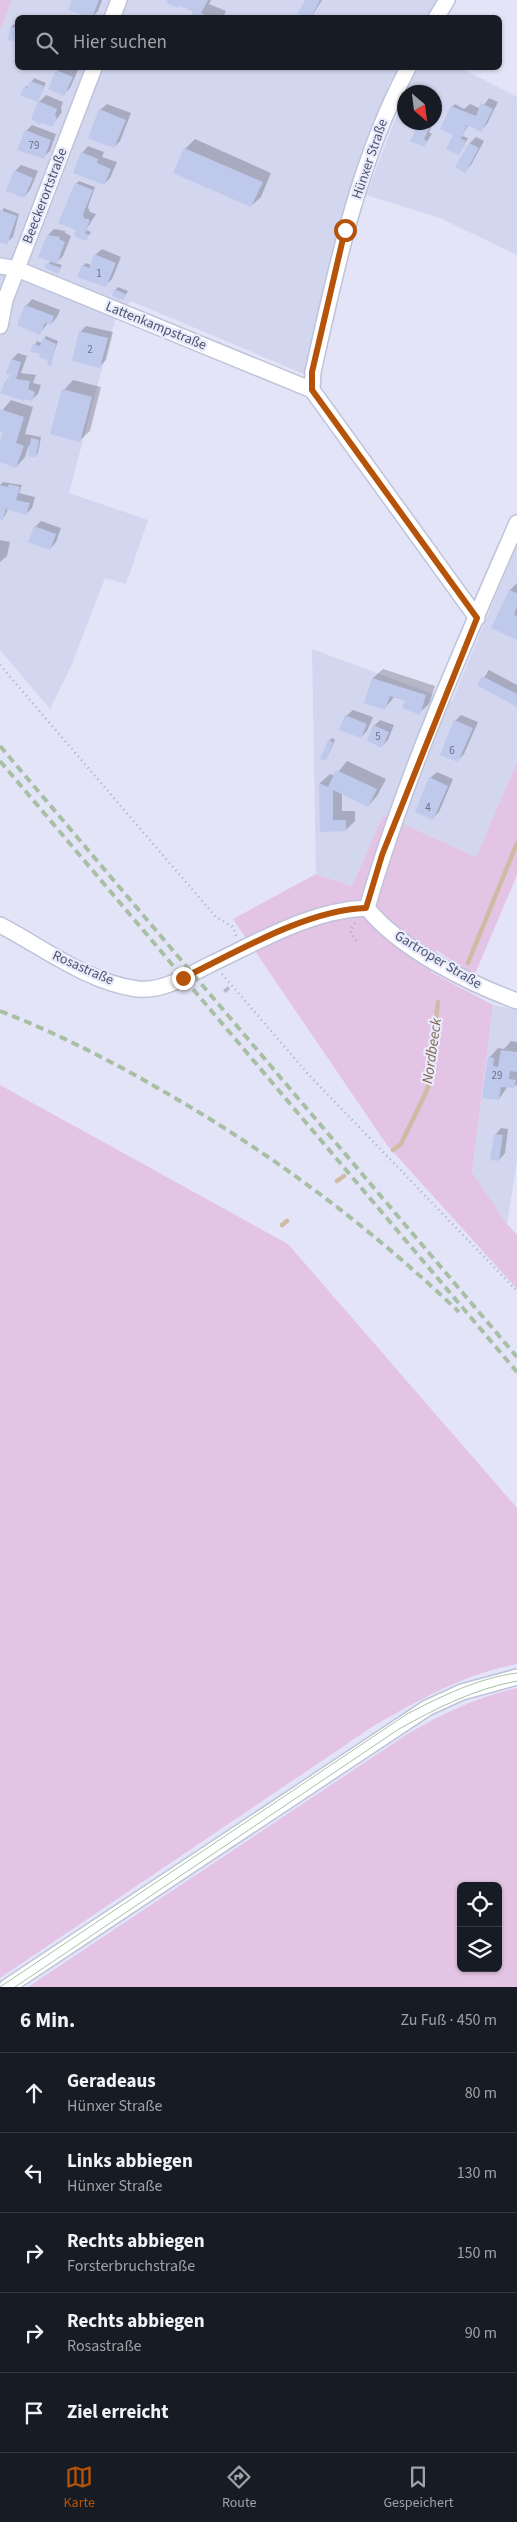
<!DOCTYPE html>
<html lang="de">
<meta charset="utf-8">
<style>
:root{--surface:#171b24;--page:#242831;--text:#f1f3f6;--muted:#9ea1a6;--line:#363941;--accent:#b45309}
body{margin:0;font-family:"Source Sans 3",sans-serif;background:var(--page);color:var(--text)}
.controls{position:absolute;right:15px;bottom:15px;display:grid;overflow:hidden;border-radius:8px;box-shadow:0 1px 4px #0004}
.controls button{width:45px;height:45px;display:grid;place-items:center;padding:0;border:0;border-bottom:1px solid var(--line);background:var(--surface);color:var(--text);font:25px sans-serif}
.compass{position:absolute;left:397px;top:85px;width:45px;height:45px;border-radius:50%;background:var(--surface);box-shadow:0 1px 4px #0004;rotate:152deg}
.stop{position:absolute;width:15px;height:15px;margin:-11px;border:4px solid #b45309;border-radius:50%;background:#fff}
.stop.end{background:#b45309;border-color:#fff;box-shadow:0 1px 5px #0008}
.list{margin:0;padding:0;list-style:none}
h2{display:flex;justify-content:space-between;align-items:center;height:65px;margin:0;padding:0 20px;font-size:21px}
h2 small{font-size:16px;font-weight:400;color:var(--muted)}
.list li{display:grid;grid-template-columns:32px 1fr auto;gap:15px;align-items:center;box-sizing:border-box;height:80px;padding:0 20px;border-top:1px solid var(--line)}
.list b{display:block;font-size:19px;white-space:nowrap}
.list p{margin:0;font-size:16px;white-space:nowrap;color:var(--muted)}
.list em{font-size:16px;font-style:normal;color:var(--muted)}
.icon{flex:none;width:28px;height:28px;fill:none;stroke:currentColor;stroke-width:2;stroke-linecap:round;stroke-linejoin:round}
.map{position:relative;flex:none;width:517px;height:1987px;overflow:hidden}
.search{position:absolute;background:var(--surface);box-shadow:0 1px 4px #0004;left:15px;right:15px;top:15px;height:55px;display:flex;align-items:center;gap:12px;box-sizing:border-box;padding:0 18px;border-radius:8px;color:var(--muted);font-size:19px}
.sheet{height:465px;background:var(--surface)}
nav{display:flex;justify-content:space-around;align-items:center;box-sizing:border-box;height:70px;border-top:1px solid var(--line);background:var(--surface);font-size:14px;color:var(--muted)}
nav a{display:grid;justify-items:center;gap:2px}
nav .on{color:var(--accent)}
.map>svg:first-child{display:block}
</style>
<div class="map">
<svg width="517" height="1987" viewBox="0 0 517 1987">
<rect width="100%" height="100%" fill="#e4e4f9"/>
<path fill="#d3d6ef" d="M12,0H437L427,18H18V68H398L389,84L333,246L304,374L131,301L115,320L69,493L148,520L126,584L105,578L72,664L50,709L0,650V30Z
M418,68H461L517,97V255L440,218L366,195L404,96V122H434V92H406Z
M517,544V762L476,857L383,815L352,886L316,874L312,649L452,701Z
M493,1005L517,1010V1161L507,1224L472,1172Z"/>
<path fill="#e3c4e4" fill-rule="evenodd" d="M0,0H12L0,30Z
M517,762V875L475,974L458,965L437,950L431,972L493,1005L472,1172L507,1224L517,1235V1289L387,1145L233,919L316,874L352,886L383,815L476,857Z
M0,1085L288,1244L517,1508V1664C464,1674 418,1700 372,1727L0,1978Z
M517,1688V1987H28L406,1735C441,1714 477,1697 517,1688ZM461,1886H498V1968H461Z"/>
<path fill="#0003" d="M73,0H102L98,11L92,17Z
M169,0H211L209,4L226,11L223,18H192L195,12Z
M307,0H322L311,18Z
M14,24L18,25V40L9,39L11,27Z
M60,68L78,70L70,88L64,94L50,88Z
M34,78L46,83L38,100L25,87L30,85Z
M46,95L63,102L61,108L62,112L52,126L32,119L39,102Z
M489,98L498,102L487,124L481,130L469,124L462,136L468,138L459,154L452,107L455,104L464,109L470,104L481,109Z
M107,104L131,113L120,141L114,147L100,110Z
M434,113L438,115L434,121Z
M421,122H434L429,132L432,134L424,146Z
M32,125L56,134L50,151L43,157L26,131Z
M476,137L484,141L471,165L465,171L470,143Z
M195,139L271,173L261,197L251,206L185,149Z
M88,146L104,152L102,157L117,162L110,178L104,184L82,153Z
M21,165L38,171L30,190L24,197L15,171Z
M79,181L95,187L88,207L90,212L96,214L86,230L91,232L86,239L78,229L76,184Z
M4,208L19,214L13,237L6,243L0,241V214Z
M54,229L65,231V233L71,236L63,256L56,263L62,265L58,272L46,268L51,260L48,235Z
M102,249L121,257L112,279L106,285L83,266L86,263L91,265L95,255Z
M118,287L128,291L123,299L115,290Z
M32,299L60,310L57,317L51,324L48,323L40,333L26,306Z
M86,326L113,332L106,360L100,366L80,332Z
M46,336L58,341L50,364V360L42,354L32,350L37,341L42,343Z
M18,353L27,356L21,373L36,375L33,383L41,385L38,394L31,400L25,398L23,400L6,381L10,377L12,359Z
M73,380L101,387L90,431L80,440L64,390Z
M11,400L33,407L25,434L41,437L38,453L35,456L29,445L25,457L16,467L0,461V445L4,431L0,430V413Z
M3,482L22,485L19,493L35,497L32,508L26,514L8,509L5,516L0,518V485Z
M41,521L61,528L56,542L50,549L35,527Z
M0,540L10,542L7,556L0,562Z
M517,583V639L493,628L510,590Z
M383,669L435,686L429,704L419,713L407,700L395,696L385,708L365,702L373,678Z
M489,670L517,685V705L479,685Z
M353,710L373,717L367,731L361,737L346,716Z
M461,715L478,722L464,754L457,761L455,721Z
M380,720L394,725L388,740L382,746L374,726Z
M332,738L335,740L326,760L329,741Z
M347,761L386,779L377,796L368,806L342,793V811H355V821L346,830H321L320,783L330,774L335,776Z
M437,772L453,779L439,812L433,818L430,778Z
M228,986L230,989L226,993L223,990Z
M511,1041L517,1042V1084L514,1087L508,1086L499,1099L489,1058L498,1048L504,1049Z
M501,1128L508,1129L505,1153L499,1160L495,1135Z"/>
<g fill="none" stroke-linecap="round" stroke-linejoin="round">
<path stroke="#d0baa3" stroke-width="4.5" d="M468,963L517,843
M393,1150L401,1144L428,1088L438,1002
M337,1181L344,1176
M282,1225L287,1221"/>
</g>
<path fill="#bfc9eb" d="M72,0H99L92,18L68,10Z
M168,0H208L201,13L210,18H191L193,12L179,5L178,8L166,3Z
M305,0H320L311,18H305L298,13Z
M10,27L18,28V42L8,40Z
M56,70L73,77L64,96L48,89Z
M30,81L44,86L38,102L20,95L24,87L27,88Z
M38,101L57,109L55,115L57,119L52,127L42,123L40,125L31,119Z
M481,103L493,109L481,132L467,125L461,139L466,141L459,155L446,149L453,135L440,129L451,106L476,116Z
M99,109L126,120L114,148L88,138Z
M420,122H432L424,139L427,141L424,147L410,141Z
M25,130L51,140L44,159L17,150Z
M469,143L479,148L465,173L455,167Z
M184,148L263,182L251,207L173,173Z
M81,152L98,159L97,163L111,169L104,185L73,173Z
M14,170L33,178L24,198L6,191Z
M75,183L93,190L83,214L84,218L90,220L85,233L89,235L86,241L74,236L76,230L58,223Z
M0,210L17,216L7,245L0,242Z
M47,235L60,237L59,239L65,242L57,264L38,257Z
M94,254L116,263L106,287L77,277L82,265L89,268Z
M47,263L61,268L58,274L45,268Z
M114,289L126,294L123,300L112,296Z
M25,305L54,316L51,325L45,323L40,335L17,325Z
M79,331L108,338L100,368L72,361Z
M43,338L56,344L51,366L47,364L48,361L39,357L40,354L30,351L33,344L40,346Z
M11,359L21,362L16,379L30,381L28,389L35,392L32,401L24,399V401L0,393L5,381H7L10,375L6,374Z
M62,389L92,397L80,442L50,434Z
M0,409L24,417L16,443L24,446L16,468L0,462V440L3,432L0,431Z
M31,438L39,440L36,457L28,456Z
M9,484L20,487L16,500L30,503L26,515L6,509L3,520H0V485L8,487Z
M34,526L56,534L50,550L28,542Z
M509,590L517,593V606L514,615L517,616V640L491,628Z
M482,676L517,694V707L477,685Z
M372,678L426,695L420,715L402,708L405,701L390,696L385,710L364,703Z
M345,715L367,724L361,738L339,730Z
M454,720L473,728L458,762L440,755Z
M373,725L389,732L382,748L367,741Z
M328,740L333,742L326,761L320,759Z
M336,770L377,789L368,807L333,790V820H346V831L320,832L319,783L328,787Z
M429,777L448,786L433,820L415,812Z
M501,1050L517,1052V1072L510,1071L509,1079L516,1080L514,1088L501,1087L499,1100L482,1098L488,1057L494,1058L493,1066L498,1067Z
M494,1134L503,1135L499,1161L490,1160Z"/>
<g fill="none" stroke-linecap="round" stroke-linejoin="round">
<g stroke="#bec3d9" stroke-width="18">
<path id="minor" d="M112,18L119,0
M436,18L447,0
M408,68C358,162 336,269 313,372L312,390L477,618
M0,266L17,269L312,390
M0,326L5,300L94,68
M367,908C405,776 462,649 517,523
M367,908C400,949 468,983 517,1001
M0,925C44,948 87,982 137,989C163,992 189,975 211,964C260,941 311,910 367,908
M7,1987L427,1708L462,1692L517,1677"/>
</g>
<path stroke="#a2aecf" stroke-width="2.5" stroke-dasharray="1 4" stroke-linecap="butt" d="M0,665L215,916L233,927L236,936
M355,923L350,931L357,942
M222,974L308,1074L517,1291"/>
<use href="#minor" stroke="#fff" stroke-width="15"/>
<path stroke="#a7c0a4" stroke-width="1" d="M0,1987L407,1714C442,1696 478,1678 517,1673
M15,1987L399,1729C437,1708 474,1689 517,1681"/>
<path stroke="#a7c0a4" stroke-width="4" stroke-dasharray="8 5" stroke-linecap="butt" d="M0,746L517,1357
M0,761L517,1372
M0,1011C57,1033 111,1061 163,1091C271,1153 369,1226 459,1312"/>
</g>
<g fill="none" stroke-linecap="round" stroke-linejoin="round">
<path stroke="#b45309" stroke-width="6" d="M183,978C237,952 306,910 366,908L382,855L477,618L312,390V372L345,230"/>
</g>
<g text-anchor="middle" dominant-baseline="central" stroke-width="4.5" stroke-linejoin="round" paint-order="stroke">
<g font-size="11" fill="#6a738d">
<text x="34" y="145">79</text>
<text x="99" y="273">1</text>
<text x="90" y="349">2</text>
<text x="378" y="736">5</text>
<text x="452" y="750">6</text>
<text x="428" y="807">4</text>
<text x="497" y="1075">29</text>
</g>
<g font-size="14" fill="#4d566e" stroke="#e9eafc">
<text transform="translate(370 159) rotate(-71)">Hünxer Straße</text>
<text transform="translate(45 196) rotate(-69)">Beeckerortstraße</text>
<text transform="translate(156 326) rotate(22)">Lattenkampstraße</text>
<text transform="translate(438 960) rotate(31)">Gartroper Straße</text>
<text transform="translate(83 968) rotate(24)">Rosastraße</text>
</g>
<g font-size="15" font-style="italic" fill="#7f654a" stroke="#e9eafc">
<text transform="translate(432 1051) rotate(-82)">Nordbeeck</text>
</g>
</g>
</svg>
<div class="controls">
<button><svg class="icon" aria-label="locate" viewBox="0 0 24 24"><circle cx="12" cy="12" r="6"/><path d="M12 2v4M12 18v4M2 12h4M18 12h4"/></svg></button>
<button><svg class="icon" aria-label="layers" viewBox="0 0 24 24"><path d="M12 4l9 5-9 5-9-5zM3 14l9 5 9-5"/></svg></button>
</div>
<svg class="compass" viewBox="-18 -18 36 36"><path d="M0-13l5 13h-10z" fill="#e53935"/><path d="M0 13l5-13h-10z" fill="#9ea1a6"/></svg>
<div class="stop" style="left:345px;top:230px"></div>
<div class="stop end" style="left:183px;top:978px"></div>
<div class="search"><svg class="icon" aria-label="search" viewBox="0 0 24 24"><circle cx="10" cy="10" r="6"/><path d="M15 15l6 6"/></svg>Hier suchen</div>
</div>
<section class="sheet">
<h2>6 Min.<small>Zu Fuß · 450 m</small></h2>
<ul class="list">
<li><svg class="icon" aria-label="ahead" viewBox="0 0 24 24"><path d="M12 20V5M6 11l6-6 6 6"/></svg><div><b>Geradeaus</b><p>Hünxer Straße</p></div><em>80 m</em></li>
<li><svg class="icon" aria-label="left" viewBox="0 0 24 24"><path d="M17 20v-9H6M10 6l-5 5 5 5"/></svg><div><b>Links abbiegen</b><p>Hünxer Straße</p></div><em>130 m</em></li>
<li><svg class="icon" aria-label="right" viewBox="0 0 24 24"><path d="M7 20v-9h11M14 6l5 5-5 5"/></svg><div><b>Rechts abbiegen</b><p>Forsterbruchstraße</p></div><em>150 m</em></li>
<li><svg class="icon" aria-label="right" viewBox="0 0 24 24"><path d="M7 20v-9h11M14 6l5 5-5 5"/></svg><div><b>Rechts abbiegen</b><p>Rosastraße</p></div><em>90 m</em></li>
<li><svg class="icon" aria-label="arrive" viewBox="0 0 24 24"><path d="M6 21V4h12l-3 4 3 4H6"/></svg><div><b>Ziel erreicht</b></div></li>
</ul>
</section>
<nav>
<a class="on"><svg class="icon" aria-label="map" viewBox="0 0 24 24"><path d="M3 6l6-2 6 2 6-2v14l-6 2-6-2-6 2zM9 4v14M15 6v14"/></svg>Karte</a>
<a><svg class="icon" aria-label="directions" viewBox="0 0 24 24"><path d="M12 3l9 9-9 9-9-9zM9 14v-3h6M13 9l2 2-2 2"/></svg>Route</a>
<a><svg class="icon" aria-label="saved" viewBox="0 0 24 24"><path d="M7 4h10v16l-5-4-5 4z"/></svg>Gespeichert</a>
</nav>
